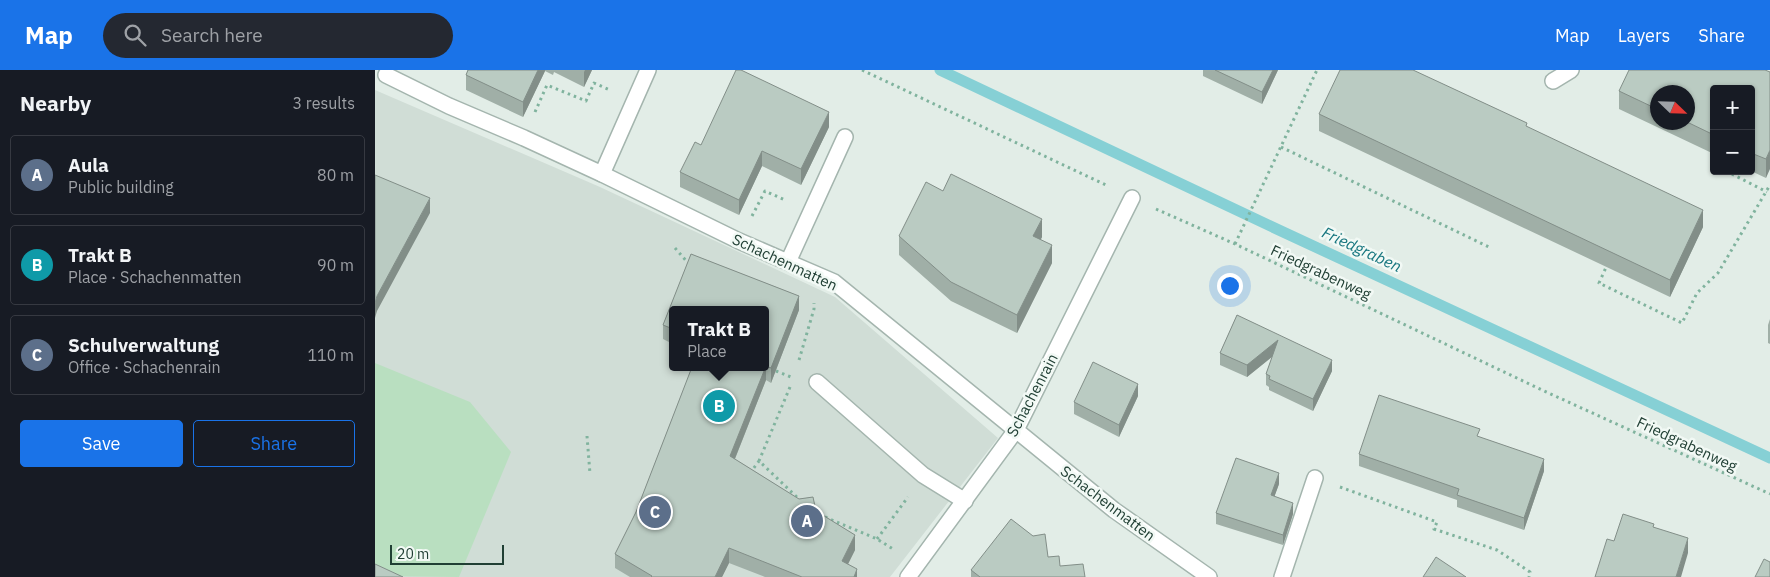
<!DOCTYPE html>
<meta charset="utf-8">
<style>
:root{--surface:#171b24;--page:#242831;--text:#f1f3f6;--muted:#9ea1a6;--line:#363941;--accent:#1a73e8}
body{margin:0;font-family:"IBM Plex Sans",sans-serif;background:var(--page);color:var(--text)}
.controls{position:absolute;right:15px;top:15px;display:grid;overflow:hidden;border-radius:5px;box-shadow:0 1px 4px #0004}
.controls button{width:45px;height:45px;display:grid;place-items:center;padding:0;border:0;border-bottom:1px solid var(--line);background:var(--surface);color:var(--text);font:25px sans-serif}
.compass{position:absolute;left:1275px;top:15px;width:45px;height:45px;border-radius:50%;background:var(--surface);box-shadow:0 1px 4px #0004;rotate:113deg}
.scale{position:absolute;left:15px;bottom:12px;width:114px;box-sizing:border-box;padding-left:5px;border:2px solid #203f34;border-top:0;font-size:14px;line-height:18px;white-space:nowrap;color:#203f34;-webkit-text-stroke:4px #f2f9f5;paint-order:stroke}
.you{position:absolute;left:854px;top:215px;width:18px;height:18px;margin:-12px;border:4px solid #fff;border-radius:50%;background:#1a73e8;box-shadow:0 0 0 8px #1a73e833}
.badge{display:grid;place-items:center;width:32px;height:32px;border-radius:50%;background:var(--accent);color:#fff;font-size:16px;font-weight:700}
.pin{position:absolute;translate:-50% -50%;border:2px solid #fff;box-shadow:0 1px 5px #0006}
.popup{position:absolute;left:294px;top:236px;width:100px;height:65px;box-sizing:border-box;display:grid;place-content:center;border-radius:5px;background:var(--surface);filter:drop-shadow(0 1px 4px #0005);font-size:16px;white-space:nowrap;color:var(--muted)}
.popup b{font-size:19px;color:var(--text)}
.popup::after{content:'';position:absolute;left:50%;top:100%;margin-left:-10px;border:10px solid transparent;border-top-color:var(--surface)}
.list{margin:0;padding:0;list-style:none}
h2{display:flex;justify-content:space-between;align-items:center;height:65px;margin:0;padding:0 20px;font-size:21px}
h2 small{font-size:16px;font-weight:400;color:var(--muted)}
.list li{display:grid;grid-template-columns:32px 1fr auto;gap:15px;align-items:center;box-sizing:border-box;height:80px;margin:0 10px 10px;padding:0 10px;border:1px solid var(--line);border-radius:5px}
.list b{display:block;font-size:19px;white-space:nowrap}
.list p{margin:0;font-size:16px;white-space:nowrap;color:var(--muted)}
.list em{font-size:16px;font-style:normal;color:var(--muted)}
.actions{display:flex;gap:10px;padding:15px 20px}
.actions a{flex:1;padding:11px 0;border:1px solid var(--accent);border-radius:5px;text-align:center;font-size:18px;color:var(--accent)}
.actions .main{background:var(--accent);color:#fff}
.icon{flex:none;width:28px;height:28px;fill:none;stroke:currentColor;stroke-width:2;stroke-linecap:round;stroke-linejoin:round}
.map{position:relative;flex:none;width:1395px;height:507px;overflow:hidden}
header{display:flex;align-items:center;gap:30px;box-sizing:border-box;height:70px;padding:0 25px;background:var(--accent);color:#fff}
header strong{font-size:24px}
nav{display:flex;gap:28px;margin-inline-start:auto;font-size:18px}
.search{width:350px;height:45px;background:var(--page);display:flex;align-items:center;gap:12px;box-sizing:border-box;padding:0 18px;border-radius:28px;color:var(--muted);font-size:19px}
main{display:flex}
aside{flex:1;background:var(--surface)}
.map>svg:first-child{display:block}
</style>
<header>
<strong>Map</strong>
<div class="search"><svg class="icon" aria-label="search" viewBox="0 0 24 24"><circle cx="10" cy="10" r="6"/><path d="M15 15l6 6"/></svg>Search here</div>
<nav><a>Map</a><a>Layers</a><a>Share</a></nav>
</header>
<main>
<aside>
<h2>Nearby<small>3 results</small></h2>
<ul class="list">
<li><span class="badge" style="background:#5c6f8a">A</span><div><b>Aula</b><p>Public building</p></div><em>80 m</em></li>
<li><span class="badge" style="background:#0f9aa8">B</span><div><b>Trakt B</b><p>Place · Schachenmatten</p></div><em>90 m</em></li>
<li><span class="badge" style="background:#5c6f8a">C</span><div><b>Schulverwaltung</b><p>Office · Schachenrain</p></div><em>110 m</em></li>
</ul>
<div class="actions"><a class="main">Save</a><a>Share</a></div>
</aside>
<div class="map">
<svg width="1395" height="507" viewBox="0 0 1395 507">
<rect width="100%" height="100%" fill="#e2ede7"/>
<path fill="#d0ddd6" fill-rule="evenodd" d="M0,20L225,117L460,227L623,368L515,507H0ZM298,240H390V297H298Z"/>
<path fill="#b9dfc0" d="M0,293L95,332L136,382L84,507L0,506Z"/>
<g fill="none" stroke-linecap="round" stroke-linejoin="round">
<path stroke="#86d0d5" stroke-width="11" d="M565,0L906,161L1395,388"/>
<g stroke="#a4b5ae" stroke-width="18">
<path id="lane" d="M1178,11L1196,0
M227,104L273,0
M413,192L470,67
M442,312L548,405L590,431
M907,507L940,408"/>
</g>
<g stroke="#a4b5ae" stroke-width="18">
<path id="street" d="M11,5L74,36L149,68L227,104L364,171L459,212L739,440L834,507
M533,507L641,360L757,128"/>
</g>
<path stroke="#80b39e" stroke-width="3" stroke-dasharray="2.5 4" stroke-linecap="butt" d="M487,0L733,116
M160,42L172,15L211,31L219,13L235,20
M906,77L1116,178
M1351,101L1392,122
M781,139L860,174L1167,320L1395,424
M377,146L390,121L410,130
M860,174L942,0
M300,178L314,194
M1233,193L1224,213L1307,253L1322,223L1343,203L1395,115
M424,290L439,239V233
M401,301L416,307
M415,317L384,391L426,431
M212,366L215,404
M375,403L384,391
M965,417L1062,452L1059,459L1122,480L1155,502L1154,507
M450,447L502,469L518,479
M502,469L533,427"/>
<use href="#lane" stroke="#fff" stroke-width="15"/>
<use href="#street" stroke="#fff" stroke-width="15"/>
</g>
<path fill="#a0afa7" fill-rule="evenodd" d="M93,0H217L209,17L179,2L178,5L170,1L148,47L91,20V5Z
M828,0H903L887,34L828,6Z
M1395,2L1391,108L1376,101V19H1339V84L1244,39V21ZM1282,22L1312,52H1282Z
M944,44L1152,57L1328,157L1295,227L944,61Z
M454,57L426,115L387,96L364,145L305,117V102L326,75Z
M568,121L667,167L666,169L677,193L642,263L576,231L524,185V166Z
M316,184L424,226V240L396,313L391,310L360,389L424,429L438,427L441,441L480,465V480L473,494L482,499V507H390L354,493L347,507H255L240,498V484L261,442L317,297H390V240H298V274L288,269V255Z
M862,245L957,301L938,341L894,320V317L891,315V304L897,287L872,307L845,295V283Z
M1395,249V274L1393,273V255Z
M763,326L744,367L699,344V332Z
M1105,367L1169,401L1149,460L1082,437V430L984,396V384Z
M904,414L899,427L918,444L908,475L841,454V443Z
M673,487L685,496L710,507H596V500Z"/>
<path fill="#828e88" d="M163,0H170V1L148,47V32Z
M210,0H217L209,17V2Z
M898,0H903L887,34V22Z
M454,42V57L426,115V99Z
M1395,80V99L1391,108V89Z
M387,81V96L364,145V130Z
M55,128V143L2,241L0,248V233L2,226Z
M1328,140V157L1295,227V210Z
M667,149V167L658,184V166Z
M677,175V193L642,263V245Z
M424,226V240L396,313V298Z
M903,270V282L872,307V295Z
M957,290V301L938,341V329Z
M391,296V310L355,401V386Z
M763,314V326L744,367V355Z
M1169,389V401L1149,460V448Z
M904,403V414L896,436V425Z
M918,433V444L908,475V465Z
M480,465V480L467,506V491Z
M1313,468V483L1306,507H1301Z
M354,478V493L347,507H340Z
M482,499V507H479Z"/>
<path fill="#bacbc2" stroke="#828e88" d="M93,0H163L148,32L91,5Z
M361,0H366L454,42L426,99L387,81L364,130L305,102L320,72L326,75Z
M840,0H898L887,22Z
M965,0H1038L1152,53L1151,56L1328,140L1295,210L944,44Z
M1254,0H1390L1395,2V80L1391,89L1376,83V19H1339V65L1312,52V22H1282V39L1244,21Z
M576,104L667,149L658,166L677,175L642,245L576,212L524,166L551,112L568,121Z
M0,105L55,128L2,226L0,233Z
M316,184L424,226L396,298L391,296L355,386L424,429L438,427L441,441L480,465L467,491L482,499L479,507H427L354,478L340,507H276L277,506L240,484L261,442L317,297H390V240H298V259L288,255Z
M862,245L957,290L938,329L894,309L895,306L891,304L903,270L872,295L845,283Z
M718,292L763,314L744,355L699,332Z
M1004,325L1105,359L1102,366L1169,389L1149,448L1082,425L1084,419L984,384Z
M861,388L904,403L896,425L918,433L908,465L841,443Z
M1248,444L1279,454L1278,457L1313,468L1301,507H1220L1232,469L1239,471Z
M636,449L658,466L670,464L673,487L684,486L685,496L708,494L710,507H605L596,500Z
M1061,487L1091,507H1048Z
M1389,489L1395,492V507H1380Z
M0,494L28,507H0Z"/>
<g text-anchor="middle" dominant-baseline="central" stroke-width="5" stroke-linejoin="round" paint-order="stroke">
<g font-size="15" fill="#203f34" stroke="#f2f9f5">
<text transform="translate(410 192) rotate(25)">Schachenmatten</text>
<text transform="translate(946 202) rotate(25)">Friedgrabenweg</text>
<text transform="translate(657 325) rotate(-62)">Schachenrain</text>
<text transform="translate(1312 374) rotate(25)">Friedgrabenweg</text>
<text transform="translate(733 433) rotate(37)">Schachenmatten</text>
</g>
<g font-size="16" font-style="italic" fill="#17767f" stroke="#f2f9f5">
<text transform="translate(987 179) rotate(25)">Friedgraben</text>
</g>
</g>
</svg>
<div class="controls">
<button>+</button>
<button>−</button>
</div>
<svg class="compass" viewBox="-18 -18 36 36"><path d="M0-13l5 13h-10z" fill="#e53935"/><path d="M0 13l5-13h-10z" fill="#9ea1a6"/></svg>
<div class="scale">20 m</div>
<div class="you"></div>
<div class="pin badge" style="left:432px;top:451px;background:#5c6f8a">A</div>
<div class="pin badge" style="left:344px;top:336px;background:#0f9aa8">B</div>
<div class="popup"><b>Trakt B</b>Place</div>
<div class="pin badge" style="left:280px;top:442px;background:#5c6f8a">C</div>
</div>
</main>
